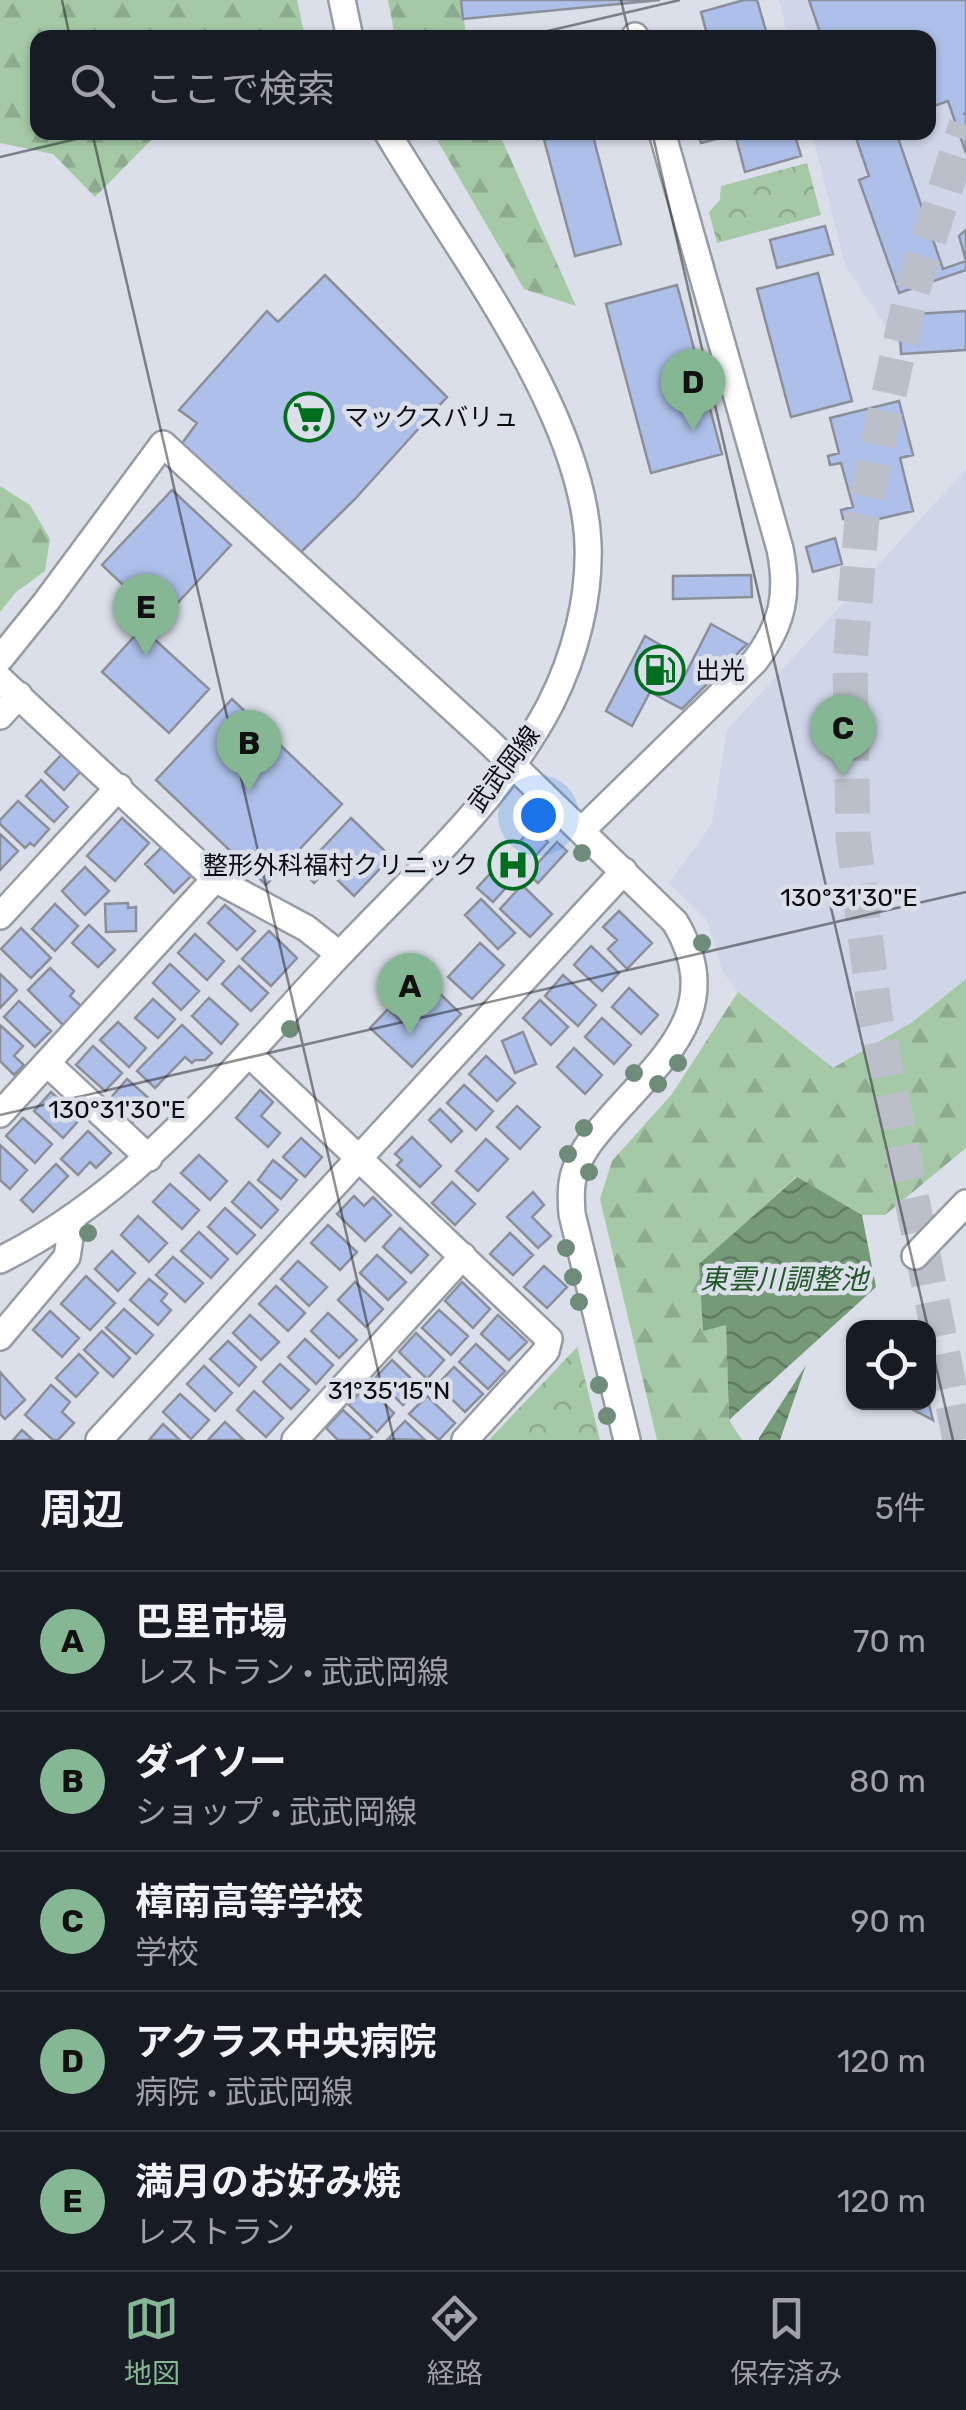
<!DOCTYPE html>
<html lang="ja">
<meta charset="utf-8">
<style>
:root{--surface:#171b24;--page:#20242c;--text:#f1f3f6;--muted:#9ea1a6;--line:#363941;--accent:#85b795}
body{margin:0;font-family:Rubik,"Noto Sans JP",sans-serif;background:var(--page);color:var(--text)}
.controls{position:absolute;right:30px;bottom:30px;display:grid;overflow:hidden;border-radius:20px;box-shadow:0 2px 8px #0004}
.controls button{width:90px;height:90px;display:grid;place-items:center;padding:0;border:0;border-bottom:2px solid var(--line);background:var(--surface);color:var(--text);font:50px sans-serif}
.you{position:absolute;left:538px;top:815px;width:35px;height:35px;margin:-25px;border:8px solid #fff;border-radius:50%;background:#1a73e8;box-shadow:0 0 0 15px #1a73e833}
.badge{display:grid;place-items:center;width:65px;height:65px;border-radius:50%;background:var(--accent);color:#111;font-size:32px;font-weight:700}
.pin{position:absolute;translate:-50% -82px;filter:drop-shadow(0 2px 5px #0008)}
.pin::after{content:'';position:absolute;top:52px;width:35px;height:30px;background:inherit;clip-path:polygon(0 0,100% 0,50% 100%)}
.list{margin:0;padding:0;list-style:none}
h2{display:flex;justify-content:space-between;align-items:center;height:130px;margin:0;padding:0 40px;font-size:42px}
h2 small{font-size:32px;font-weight:400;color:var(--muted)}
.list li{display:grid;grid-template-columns:65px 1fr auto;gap:30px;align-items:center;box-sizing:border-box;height:140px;padding:0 40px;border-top:2px solid var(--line)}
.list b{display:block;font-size:38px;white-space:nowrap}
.list p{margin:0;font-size:32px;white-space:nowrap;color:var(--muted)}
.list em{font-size:32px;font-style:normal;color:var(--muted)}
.icon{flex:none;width:55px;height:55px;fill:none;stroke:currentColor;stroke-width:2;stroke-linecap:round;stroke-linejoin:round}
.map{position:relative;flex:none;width:966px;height:1440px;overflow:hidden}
.search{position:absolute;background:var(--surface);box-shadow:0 2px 8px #0004;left:30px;right:30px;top:30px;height:110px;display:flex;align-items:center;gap:25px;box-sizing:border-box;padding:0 35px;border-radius:20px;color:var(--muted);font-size:38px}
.sheet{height:830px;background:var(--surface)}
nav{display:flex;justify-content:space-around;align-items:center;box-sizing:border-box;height:140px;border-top:2px solid var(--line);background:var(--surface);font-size:28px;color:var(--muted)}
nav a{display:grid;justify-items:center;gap:5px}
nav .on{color:var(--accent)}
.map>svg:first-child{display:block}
</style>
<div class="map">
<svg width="966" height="1440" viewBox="0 0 966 1440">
<defs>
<pattern id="forest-firs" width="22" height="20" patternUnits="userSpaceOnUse" patternTransform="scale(2.5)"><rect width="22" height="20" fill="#a5c9a6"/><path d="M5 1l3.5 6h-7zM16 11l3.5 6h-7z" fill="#8dab8e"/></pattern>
<pattern id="park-crowns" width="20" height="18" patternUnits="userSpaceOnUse" patternTransform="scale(2.5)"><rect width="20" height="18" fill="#a5c9a6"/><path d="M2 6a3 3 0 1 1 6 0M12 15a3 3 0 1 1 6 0" fill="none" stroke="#8dab8e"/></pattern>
<pattern id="water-waves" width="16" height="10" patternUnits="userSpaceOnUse" patternTransform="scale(2.5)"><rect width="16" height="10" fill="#769978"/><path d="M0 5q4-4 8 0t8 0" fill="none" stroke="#5f7b61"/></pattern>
</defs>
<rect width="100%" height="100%" fill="#dadfea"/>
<path fill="#ced6e8" d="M779,0H966V340L900,348L845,265L812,133L928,132V38L788,37Z
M966,469V979L911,1023L833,1068L738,992L723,972L707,920L669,883L712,824L727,730Z"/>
<path fill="url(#forest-firs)" d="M0,0H297L305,37L38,38V132L158,133L95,197L53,154L0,143Z
M388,0H462L466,37H395Z
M433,133H499L576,306L524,289Z
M0,486L30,505L50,539L45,571L16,592L0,612Z
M966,979V1148L885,1215H862L796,1177L700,1264L703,1330L726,1324L729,1420L742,1440H657L600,1199L612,1161L672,1094L738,992L833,1068L911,1023Z"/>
<path fill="url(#park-crowns)" d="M807,163L821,215L717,243L709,212L720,200L721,186Z
M577,1346L600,1440H489L577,1347Z"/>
<path fill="url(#water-waves)" d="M797,1177L862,1215L876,1287L729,1420L726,1325L703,1331L699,1264Z
M806,1365L780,1440H759V1438Z"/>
<path fill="#aec0e9" stroke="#8b8f9a" stroke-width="2.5" d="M461,0H660L463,19Z
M744,0H757L768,38H708L701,12Z
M809,0H966V113L963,114L966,113V153L948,101L928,108V38H822Z
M542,132H592L621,244L575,256Z
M697,132H794L801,156L745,172L735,134L701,143Z
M854,132H896L943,269L966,261V270L899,293L859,180L869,176Z
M825,226L833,254L777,268L770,240Z
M966,230V261L959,236Z
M818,273L852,401L791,417L757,289Z
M325,275L447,397L355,499L293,560L177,450L197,423L179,410L267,311L278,322Z
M677,285L722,454L651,473L606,304Z
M966,311V350L901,354L899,315Z
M899,401L913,455L900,458L913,511L857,524L855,516L843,519L841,510L853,507L841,463L830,465L828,456L839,453L830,418Z
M172,490L231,545L161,621L102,565Z
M835,538L842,564L813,572L806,547Z
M751,575L752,597L673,599V576Z
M711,624L747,644L682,709L650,692L632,726L606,711L645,636L672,652L665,664L685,675Z
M142,628L209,689L169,733L102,672Z
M232,699L342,804L266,885L156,780Z
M64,752L82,770L64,790L45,772Z
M41,780L68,807L54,822L26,796Z
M18,801L49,829L34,846L30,843L25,848L0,824V820Z
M122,818L149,843L115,881L87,856Z
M351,818L391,857L354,896L327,870L314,883L301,871Z
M533,827L548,842L493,902L477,888Z
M0,834L18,851L0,870Z
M557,842L567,851L538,883L528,874Z
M162,847L191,876L174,893L145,864Z
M85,867L109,891L85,915L62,891Z
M522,885L552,914L530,937L500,909Z
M481,899L515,933L498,949L465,915Z
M128,903V908L136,907V931L106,932L105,904Z
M55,904L78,926L55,951L32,929Z
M225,905L255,931L237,950L208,923Z
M619,911L652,943L627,969L608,949L617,940L603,927Z
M89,925L115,950L98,967L72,943Z
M21,928L51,958L31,978L1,949Z
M269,931L297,958L271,986L242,959Z
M195,934L224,961L207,980L178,953Z
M480,943L504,965L472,999L448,977Z
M591,946L619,973L602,991L574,965Z
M170,964L199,991L181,1010L153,983Z
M239,966L268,993L251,1011L222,984Z
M50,968L74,991L70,996L81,1006L63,1025L28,990Z
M0,974L17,990L0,1008Z
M563,975L596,1005L578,1026L545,996Z
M629,988L658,1015L641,1034L612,1007Z
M438,992L461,1014L412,1067L370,1028L388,1009L406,1026Z
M209,998L238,1024L221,1044L192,1016Z
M153,999L175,1019L158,1038L135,1018Z
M540,1000L568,1027L551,1045L523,1018Z
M19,1001L51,1031L35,1047L4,1017Z
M602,1018L631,1045L614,1064L585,1037Z
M118,1022L146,1048L129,1067L100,1040Z
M0,1025L23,1046L14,1056L24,1065L14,1075L0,1061Z
M182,1025L212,1053L205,1060H195L192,1063L185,1057L155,1088L137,1071Z
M523,1032L536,1064L515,1073L502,1041Z
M93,1046L122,1073L105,1091L76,1065Z
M574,1048L602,1075L585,1094L557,1067Z
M486,1056L515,1083L497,1101L469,1074Z
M127,1079L152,1101L133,1122L108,1101Z
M464,1085L493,1111L476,1130L447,1103Z
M260,1090L273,1102L261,1116L280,1133L268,1147L236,1118Z
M51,1092L80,1119L63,1138L34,1111Z
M517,1106L540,1127L520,1149L497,1127Z
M440,1109L462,1131L451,1142L429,1120Z
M23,1118L52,1144L35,1163L6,1136Z
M88,1131L111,1153L96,1168L90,1162L78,1175L61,1159Z
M412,1137L441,1166L420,1187L397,1165L402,1160L395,1154Z
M301,1138L322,1157L305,1177L283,1157Z
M486,1139L508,1159L478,1191L456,1171Z
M0,1145L27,1170L10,1189L0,1180Z
M199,1155L227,1181L210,1200L181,1173Z
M273,1160L297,1180L281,1199L258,1180Z
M56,1164L68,1176L33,1212L21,1200Z
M249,1182L278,1210L261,1228L232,1202Z
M452,1182L475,1204L455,1225L432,1203Z
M170,1184L199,1210L182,1229L153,1202Z
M533,1192L544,1205L532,1217L551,1236L538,1248L507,1217Z
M354,1196L364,1206L373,1197L391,1215L365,1241L337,1214Z
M225,1208L255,1235L237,1254L208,1227Z
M138,1216L167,1243L149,1262L121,1235Z
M328,1225L357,1252L340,1270L311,1243Z
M400,1228L428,1255L411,1273L383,1247Z
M199,1232L228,1259L211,1278L181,1251Z
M510,1233L533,1255L513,1275L490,1254Z
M112,1251L135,1273L118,1291L95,1269Z
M377,1255L406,1282L388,1300L360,1273Z
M173,1257L203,1283L185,1302L156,1275Z
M298,1261L327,1287L309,1306L281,1279Z
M544,1266L567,1287L547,1308L524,1287Z
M86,1276L115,1303L90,1330L61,1304Z
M149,1279L167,1294L161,1301L171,1310L158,1325L130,1300Z
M355,1282L383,1309L366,1327L338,1300Z
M462,1282L490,1309L473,1328L445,1301Z
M276,1286L305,1313L288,1331L259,1304Z
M124,1309L153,1335L136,1354L106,1328Z
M439,1310L468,1336L451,1355L422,1328Z
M50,1311L79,1338L62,1357L33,1330Z
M328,1313L357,1340L339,1358L311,1331Z
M250,1315L279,1342L261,1360L233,1333Z
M498,1315L527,1342L509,1360L481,1334Z
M102,1331L130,1358L113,1377L84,1350Z
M416,1333L444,1360L427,1379L399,1352Z
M305,1339L333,1365L316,1384L288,1357Z
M228,1341L256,1367L239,1386L210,1359Z
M476,1344L505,1371L488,1389L459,1362Z
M79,1354L98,1373L76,1397L56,1378Z
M392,1360L420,1387L403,1405L375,1378Z
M280,1364L309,1390L291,1409L263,1382Z
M204,1366L232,1393L215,1411L187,1384Z
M454,1367L483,1394L465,1412L437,1385Z
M0,1372L25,1400L5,1419L0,1414Z
M51,1385L70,1402L62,1412L74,1423L58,1440H53L25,1415Z
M366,1386L394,1413L377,1432L349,1405Z
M254,1391L283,1418L266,1437L237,1410Z
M180,1394L209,1420L191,1439L163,1412Z
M427,1396L455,1423L439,1440L409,1414Z
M928,1401L933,1420L898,1402H928Z
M343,1410L372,1437L368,1440H338L326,1428Z
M405,1421L425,1440L388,1439Z
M225,1422L244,1440H208Z
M163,1424L180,1440H149Z
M22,1430L33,1440H13Z"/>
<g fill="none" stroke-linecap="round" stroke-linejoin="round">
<path stroke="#bbbfc9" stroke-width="35" stroke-dasharray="35 18" stroke-linecap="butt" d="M960,1440L875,1015L853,836L850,662L862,518L910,298L966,125"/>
<g stroke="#979ba6" stroke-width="30">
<path id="minor" d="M342,0L350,38
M635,36V38
M0,659L46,602L163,444L486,739L675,922C726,1008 665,1056 611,1117C598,1132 583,1148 576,1168C570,1183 571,1198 572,1214L627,1440
M0,679L215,879L306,928L339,954
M0,716L19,695
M582,830L755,661C783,624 789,593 780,549L662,132
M0,916L119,787
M249,1054L549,1339L546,1351L465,1440
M47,1063L149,1158
M0,1114L215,879
M915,1256L966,1203
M0,1260C142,1190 234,1065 341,953C414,876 500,800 550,705C575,656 590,598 588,544C583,410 454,247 387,132
M0,1337L67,1257L73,1218
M99,1440L624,871
M295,1440L463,1256"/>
</g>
<use href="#minor" stroke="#fff" stroke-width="25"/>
</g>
<g fill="#6e8c79">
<circle cx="545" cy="819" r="9"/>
<circle cx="582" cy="853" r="9"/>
<circle cx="702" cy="943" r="9"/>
<circle cx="290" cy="1029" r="9"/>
<circle cx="678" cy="1063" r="9"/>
<circle cx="634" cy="1073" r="9"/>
<circle cx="658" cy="1084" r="9"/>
<circle cx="584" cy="1128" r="9"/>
<circle cx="568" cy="1154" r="9"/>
<circle cx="589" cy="1172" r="9"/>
<circle cx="88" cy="1233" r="9"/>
<circle cx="566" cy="1248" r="9"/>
<circle cx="573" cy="1277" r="9"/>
<circle cx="579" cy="1302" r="9"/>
<circle cx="599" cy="1385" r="9"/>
<circle cx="607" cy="1416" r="9"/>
</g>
<path fill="none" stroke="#0a0b0f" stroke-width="2.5" stroke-opacity="0.45" d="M62,0L70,38M621,0L630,38M518,38L680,0M92,132L394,1440M652,132L928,1328M0,157L106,132M0,1115L966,892M928,1332L953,1440"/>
<defs>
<g id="supermarket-ring" transform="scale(2.5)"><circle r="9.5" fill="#dadfea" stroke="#016e1f" stroke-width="1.5"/><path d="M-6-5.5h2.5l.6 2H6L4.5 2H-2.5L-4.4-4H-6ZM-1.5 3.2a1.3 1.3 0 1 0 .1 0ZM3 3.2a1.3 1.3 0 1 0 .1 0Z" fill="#016e1f"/></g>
<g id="fuel-ring" transform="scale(2.5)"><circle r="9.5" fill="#dadfea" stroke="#016e1f" stroke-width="1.5"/><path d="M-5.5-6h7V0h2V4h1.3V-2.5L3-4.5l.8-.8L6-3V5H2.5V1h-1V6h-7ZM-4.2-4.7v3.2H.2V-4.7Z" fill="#016e1f"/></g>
<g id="hospital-ring" transform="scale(2.5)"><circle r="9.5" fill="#dadfea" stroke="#016e1f" stroke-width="1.5"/><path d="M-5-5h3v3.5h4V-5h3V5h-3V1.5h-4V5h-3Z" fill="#016e1f"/></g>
</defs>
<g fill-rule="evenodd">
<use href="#supermarket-ring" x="309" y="417"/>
<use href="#fuel-ring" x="660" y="670"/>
<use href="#hospital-ring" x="513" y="865"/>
</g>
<g text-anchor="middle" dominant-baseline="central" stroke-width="9" stroke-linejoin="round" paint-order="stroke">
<g font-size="25" fill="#0a0b0f" stroke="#dadfea" text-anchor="start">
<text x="344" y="417">マックスバリュ</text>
<text x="695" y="670">出光</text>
<text x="478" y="865" text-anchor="end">整形外科福村クリニック</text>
</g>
<g font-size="25" fill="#0a0b0f" stroke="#dadfea">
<text transform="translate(504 769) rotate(-53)">武武岡線</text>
</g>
<g font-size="28" font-style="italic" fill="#245729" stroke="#dadfea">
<text x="784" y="1279">東雲川調整池</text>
</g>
</g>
<g font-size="25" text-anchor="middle" fill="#0a0b0f" stroke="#dadfea" stroke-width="9" stroke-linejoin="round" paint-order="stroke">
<text x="849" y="906">130°31'30"E</text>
<text x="117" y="1118">130°31'30"E</text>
<text x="389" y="1399">31°35'15"N</text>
</g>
</svg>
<div class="controls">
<button><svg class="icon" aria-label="locate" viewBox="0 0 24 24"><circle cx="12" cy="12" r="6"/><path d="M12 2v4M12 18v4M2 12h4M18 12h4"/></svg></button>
</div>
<div class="you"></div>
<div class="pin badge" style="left:410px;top:1035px">A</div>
<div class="pin badge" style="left:249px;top:792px">B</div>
<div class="pin badge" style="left:843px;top:777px">C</div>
<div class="pin badge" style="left:693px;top:431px">D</div>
<div class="pin badge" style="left:146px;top:656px">E</div>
<div class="search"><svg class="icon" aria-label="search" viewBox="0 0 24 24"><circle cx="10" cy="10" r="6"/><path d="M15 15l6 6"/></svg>ここで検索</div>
</div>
<section class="sheet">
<h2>周辺<small>5件</small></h2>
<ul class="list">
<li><span class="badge">A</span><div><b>巴里市場</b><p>レストラン · 武武岡線</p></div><em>70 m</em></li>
<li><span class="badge">B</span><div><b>ダイソー</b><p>ショップ · 武武岡線</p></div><em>80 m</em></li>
<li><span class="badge">C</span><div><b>樟南高等学校</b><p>学校</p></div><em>90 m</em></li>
<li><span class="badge">D</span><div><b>アクラス中央病院</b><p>病院 · 武武岡線</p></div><em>120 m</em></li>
<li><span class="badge">E</span><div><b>満月のお好み焼</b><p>レストラン</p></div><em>120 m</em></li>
</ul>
</section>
<nav>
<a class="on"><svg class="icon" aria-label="map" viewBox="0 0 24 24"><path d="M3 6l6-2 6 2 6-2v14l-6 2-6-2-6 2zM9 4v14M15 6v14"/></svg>地図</a>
<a><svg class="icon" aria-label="directions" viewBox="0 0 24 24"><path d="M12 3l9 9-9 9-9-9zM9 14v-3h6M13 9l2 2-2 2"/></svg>経路</a>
<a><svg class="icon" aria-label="saved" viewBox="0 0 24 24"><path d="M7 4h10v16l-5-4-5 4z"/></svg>保存済み</a>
</nav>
